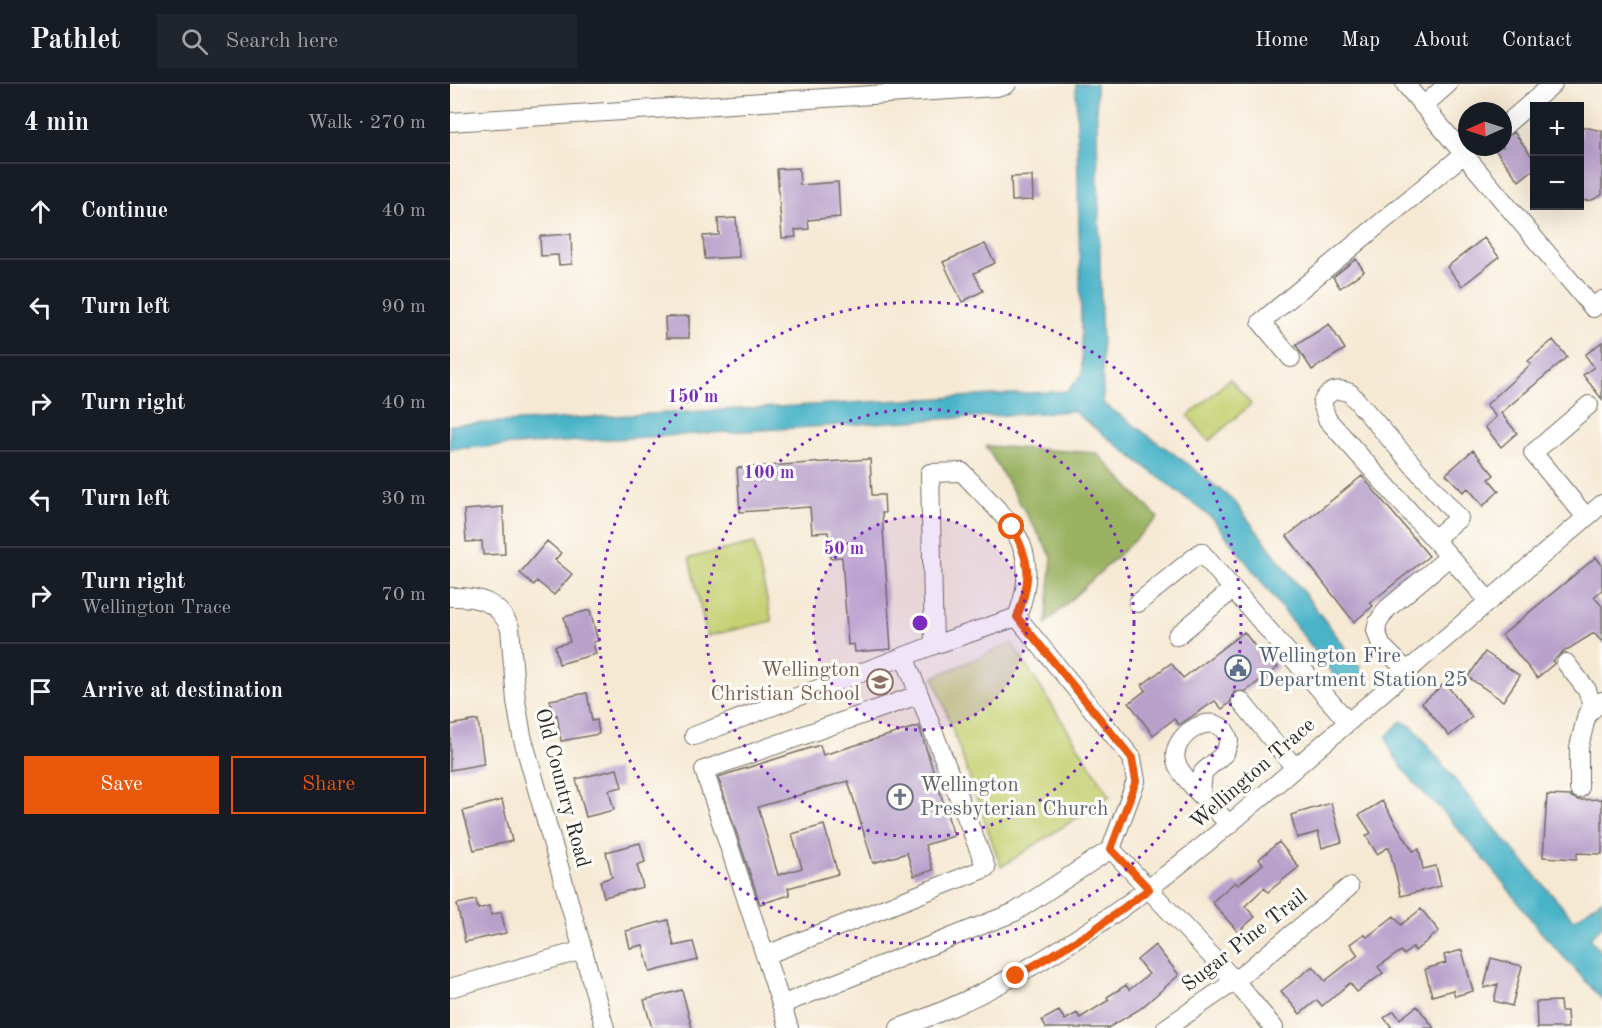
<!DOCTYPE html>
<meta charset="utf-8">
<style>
:root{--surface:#171b24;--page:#20242c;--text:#f1f3f6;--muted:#9ea1a6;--line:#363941;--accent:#ea580c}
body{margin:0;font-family:"Old Standard TT",serif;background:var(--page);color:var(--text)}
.controls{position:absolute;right:18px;top:18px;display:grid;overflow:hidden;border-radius:0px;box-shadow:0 6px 24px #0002}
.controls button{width:54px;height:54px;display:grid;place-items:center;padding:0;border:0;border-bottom:2px solid var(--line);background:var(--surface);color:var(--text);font:30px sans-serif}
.compass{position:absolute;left:1008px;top:18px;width:54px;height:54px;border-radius:50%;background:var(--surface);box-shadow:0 6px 24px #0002;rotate:267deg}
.stop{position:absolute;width:18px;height:18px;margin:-14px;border:4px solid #ea580c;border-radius:50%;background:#fff}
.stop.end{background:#ea580c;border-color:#fff;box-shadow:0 2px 6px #0008}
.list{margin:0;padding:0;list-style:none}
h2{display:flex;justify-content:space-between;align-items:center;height:78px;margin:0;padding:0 24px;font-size:26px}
h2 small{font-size:20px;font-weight:400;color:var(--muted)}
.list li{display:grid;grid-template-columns:39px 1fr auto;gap:18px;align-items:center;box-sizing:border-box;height:96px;padding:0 24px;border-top:2px solid var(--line)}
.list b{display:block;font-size:22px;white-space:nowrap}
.list p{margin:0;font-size:20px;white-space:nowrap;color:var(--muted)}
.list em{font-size:20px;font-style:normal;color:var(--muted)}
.actions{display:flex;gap:12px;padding:18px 24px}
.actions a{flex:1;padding:14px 0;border:2px solid var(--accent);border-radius:0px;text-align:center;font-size:21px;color:var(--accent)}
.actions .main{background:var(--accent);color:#fff}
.icon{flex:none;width:33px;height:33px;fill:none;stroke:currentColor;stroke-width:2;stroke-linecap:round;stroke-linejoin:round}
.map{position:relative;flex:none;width:1152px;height:944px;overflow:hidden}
header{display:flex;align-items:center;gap:36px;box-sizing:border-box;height:84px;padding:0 30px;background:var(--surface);border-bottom:2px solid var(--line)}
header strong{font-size:28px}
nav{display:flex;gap:33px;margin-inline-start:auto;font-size:21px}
.search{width:420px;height:54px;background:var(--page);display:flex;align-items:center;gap:15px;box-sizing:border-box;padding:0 21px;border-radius:0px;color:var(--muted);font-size:22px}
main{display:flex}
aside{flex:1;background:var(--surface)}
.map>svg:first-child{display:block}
</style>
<header>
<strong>Pathlet</strong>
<div class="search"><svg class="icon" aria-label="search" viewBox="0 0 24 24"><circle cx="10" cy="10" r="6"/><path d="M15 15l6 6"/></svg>Search here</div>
<nav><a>Home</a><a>Map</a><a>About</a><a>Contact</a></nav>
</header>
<main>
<aside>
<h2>4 min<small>Walk · 270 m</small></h2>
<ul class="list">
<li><svg class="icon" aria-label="ahead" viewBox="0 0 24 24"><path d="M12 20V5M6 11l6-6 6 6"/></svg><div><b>Continue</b></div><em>40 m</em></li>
<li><svg class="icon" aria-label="left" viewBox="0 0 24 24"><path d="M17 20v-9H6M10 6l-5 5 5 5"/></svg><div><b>Turn left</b></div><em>90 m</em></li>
<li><svg class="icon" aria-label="right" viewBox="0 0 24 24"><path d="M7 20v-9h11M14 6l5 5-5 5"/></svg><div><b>Turn right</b></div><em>40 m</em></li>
<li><svg class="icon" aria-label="left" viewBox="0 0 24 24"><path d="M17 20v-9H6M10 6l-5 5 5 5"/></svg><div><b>Turn left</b></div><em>30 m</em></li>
<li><svg class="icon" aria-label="right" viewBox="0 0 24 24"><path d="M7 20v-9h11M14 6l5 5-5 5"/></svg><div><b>Turn right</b><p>Wellington Trace</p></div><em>70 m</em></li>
<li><svg class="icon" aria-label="arrive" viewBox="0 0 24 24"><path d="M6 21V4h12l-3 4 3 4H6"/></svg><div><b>Arrive at destination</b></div></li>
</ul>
<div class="actions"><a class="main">Save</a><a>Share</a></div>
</aside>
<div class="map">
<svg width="1152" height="944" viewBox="0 0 1152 944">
<rect width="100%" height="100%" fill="#fdfcf7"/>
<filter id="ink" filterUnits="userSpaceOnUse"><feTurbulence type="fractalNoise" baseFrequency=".0167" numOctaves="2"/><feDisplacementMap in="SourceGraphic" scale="12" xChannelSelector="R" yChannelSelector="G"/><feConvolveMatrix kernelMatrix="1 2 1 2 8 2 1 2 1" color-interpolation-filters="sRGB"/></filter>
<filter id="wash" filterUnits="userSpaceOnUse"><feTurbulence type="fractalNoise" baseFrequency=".008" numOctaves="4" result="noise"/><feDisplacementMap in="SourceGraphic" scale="24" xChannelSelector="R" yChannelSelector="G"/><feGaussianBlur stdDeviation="1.35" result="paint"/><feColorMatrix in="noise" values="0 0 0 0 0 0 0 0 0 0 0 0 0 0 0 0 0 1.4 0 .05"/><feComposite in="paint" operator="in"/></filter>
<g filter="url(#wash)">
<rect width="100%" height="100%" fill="#f6e9d4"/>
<path fill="#c4d072" stroke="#787e4e" stroke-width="1.5" d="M780,295L801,320L759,357L738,332Z
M304,459L322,537L257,552L239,474Z
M562,559L660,712L551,783L484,593Z"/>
<path fill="#9bb264" stroke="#636e48" stroke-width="1.5" d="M536,362L647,369L708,434L596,539L602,473Z"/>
<path fill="#4ab3c8" stroke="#3a6f7a" stroke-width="1.5" d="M626,0H646L653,319L738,380L784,417L911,584L892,602L763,435L623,327L0,365V341L618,307L632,290Z
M951,637L963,643L1030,727L1124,836L1152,815V843L1141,852L1142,857L1152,868V915L1091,848L1045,788L991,725C976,714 936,670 937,652Z"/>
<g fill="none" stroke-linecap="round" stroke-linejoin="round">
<path stroke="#4ab3c8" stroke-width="15" d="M892,575L908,593"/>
</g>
<g id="blocks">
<path fill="#b8a0cb" d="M1130,42L1152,47V111L1142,116L1130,117Z
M1064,48L1084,75V85L1069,97L1043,63H1053V55Z
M349,84L350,101L388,98L390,133L358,136L359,145L345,146L346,153L332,154L327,85Z
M582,92L583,116L562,117L561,93Z
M286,134L289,173L255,175L253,152L269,151L268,135Z
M121,150L122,180L109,181L108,171L91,172L90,152Z
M1034,154L1049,173L1012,202L997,183Z
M535,160L545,179L524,189L533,207L512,218L493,178Z
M906,175L914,187L890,204L883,193Z
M239,232V254H216L215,233Z
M879,240L895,265L862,286L846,261Z
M1103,256L1117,273L1051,329L1067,349L1051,363L1035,343L1046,333L1036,321L1081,280L1078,277Z
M1152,258V315L1133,291L1144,283L1135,271Z
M1023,366L1044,391L1039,395L1049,407L1033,422L1018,404L1013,408L996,390Z
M420,375L422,411H434L435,429H432L441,565L405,568L404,560L398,561L392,473L380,474L378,448L362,449L360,423L290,428L287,384Z
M912,392L979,472L920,519L923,522L904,538L837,452Z
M53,423L55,470L33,471L32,457L16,458L14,426Z
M97,457L111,469L105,476L122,490L104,511L87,497L84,501L70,489Z
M1146,473L1152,481V506L1144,513L1152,522V558L1144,549L1110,570L1103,577L1105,579L1087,594L1052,551Z
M140,526L148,557L143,558L146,570L109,580L105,562L120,558L114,533Z
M794,548L813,573L818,570L828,583L796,607L784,608L780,619L772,625L765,617L729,641L724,635L703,651L679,619L696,606L692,601L721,579L733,594Z
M1035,568L1070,592L1053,617L1018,593Z
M995,599L1022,633L999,652L972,619Z
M137,609L142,637L147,636L149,650L111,657L107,631L103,632L100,616Z
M28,636L34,680L0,686V641Z
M469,642L504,752L475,761L483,786L464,792L457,769L423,779L398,697L308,723L328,791L352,784L342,750L374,741L388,790L338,804L340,811L310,820L268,693L370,661L373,671Z
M167,685L172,703L159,706L164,726L136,733L126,695Z
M1097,711L1120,712L1128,716L1152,715V770L1127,769V775L1093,773Z
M52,716L62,757L24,766L13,727Z
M932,717L963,767L969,765L973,785L986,782L991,802L951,812L939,763L927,770L916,752L921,749L909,731Z
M881,719L892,758L872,764L868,748L847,754L841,731Z
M829,758L849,783L818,808L814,804L795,822L805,833L788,848L762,818L785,798L788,801L813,780L809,775Z
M190,759L195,778L187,781L193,803L154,813L150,797L162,793L156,768Z
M26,816L28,825L39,822L41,831L51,828L56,849L15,858L7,820Z
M971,825L989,847L965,867L963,863L954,871L951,867L928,883L933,889L907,908L900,899L872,922L867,916L850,930L831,907L863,882L875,897L908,871L900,860L914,850L917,853L944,832L951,841Z
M218,836L224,862L243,858L248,876L200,888L193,861L180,864L176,847Z
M705,861L729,891L690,925L658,944H596L592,936L609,927L615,936L627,929L630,934L659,916L657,913L676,901L679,906L699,890L687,876Z
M1012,866L1023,907L1005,912L1003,906L982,912L975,885L996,879L994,871Z
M1041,874L1072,882L1062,922L1044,917L1048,900L1034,904Z
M232,906L242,944H202L194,916Z
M1110,917L1111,927H1117L1118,944H1087L1086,918Z
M967,922L984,944H939L941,942L934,934L944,927L950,935Z"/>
</g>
</g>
<g filter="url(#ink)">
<use href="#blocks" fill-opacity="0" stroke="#726e66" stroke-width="1.5"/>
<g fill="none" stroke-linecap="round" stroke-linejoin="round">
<g stroke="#726e66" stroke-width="20">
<path id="minor" d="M955,0L1143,224L1152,216
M973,22L998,0
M0,38L546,3L557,0
M1053,43L1103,0
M841,274L811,238L1014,70
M1136,433L1083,369L1139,321
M984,455L1009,434L900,309C888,303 877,307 872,319L877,335L1039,517
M0,513C28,512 48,517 60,544L66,617L72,652L155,944
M688,519L751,468L898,638
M727,552L783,505
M484,561L480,389L512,388C558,438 595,460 567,533
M1116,579L1137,606L1143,625
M957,587L931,561L926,546L928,538L937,525L999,473
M791,617L845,684
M244,652L484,561L567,533
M1129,705V663L1137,630L1152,617
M751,709L753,688L775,669L779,657C770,618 715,653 727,680C733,696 767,727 780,741
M661,765L785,897L824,944
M316,871L536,784L455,574
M0,904L133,866
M333,920L565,828L661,765L686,697L682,674L567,533
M339,944L254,686L468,611
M449,944C617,885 749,767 881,653C971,575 1062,497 1152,420
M716,944L785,897L899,803"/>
</g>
<use href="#minor" stroke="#fff" stroke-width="18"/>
</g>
</g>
<g fill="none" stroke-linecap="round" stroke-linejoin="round" filter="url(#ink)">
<path stroke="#ea580c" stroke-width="8" d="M562,443C581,479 582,495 567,533L682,674L686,697L661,765L699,805L641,848L566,892"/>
</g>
<circle cx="470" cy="539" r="107" fill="#7b2cbf" fill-opacity=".12"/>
<g fill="none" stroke="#7b2cbf" stroke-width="3" stroke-dasharray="3 6">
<circle cx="470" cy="539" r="107"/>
<circle cx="470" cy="539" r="214"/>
<circle cx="470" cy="539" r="321"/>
</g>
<defs>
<g id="civic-ring" transform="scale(1.35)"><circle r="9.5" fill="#fdfcf7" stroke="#5c6f8a" stroke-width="1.5"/><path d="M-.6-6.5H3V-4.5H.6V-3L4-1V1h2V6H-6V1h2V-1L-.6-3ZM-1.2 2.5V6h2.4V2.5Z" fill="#5c6f8a"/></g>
<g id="school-ring" transform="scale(1.35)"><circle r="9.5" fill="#fdfcf7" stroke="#8d6e63" stroke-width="1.5"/><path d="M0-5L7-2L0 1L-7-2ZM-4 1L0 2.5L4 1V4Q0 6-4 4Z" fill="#8d6e63"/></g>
<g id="church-ring" transform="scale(1.35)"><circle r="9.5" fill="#fdfcf7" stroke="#6b7280" stroke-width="1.5"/><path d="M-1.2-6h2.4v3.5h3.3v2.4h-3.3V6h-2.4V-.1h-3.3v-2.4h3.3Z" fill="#6b7280"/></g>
</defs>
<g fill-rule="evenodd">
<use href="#civic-ring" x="788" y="584"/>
<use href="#school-ring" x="430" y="598"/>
<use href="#church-ring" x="450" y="713"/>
</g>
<g text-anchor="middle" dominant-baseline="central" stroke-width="6" stroke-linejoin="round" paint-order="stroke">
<g font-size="21" fill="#4e5e75" stroke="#fdfcf7" text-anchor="start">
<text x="808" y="572">Wellington Fire<tspan x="808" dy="24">Department Station 25</tspan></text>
</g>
<g font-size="21" fill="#785e54" stroke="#fdfcf7" text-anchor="end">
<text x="410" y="586">Wellington<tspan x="410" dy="24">Christian School</tspan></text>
</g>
<g font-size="21" fill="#2b2b2b" stroke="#fdfcf7">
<text transform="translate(803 690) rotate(-41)">Wellington Trace</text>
<text transform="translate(112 704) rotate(75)">Old Country Road</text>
<text transform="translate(795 857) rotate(-38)">Sugar Pine Trail</text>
</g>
<g font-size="21" fill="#5b616d" stroke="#fdfcf7" text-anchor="start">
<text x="470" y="701">Wellington<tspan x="470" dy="24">Presbyterian Church</tspan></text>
</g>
</g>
<circle cx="470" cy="539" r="9" fill="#7b2cbf" stroke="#fdfcf7" stroke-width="3"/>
<g font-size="18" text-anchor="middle" font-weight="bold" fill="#7b2cbf" stroke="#fdfcf7" stroke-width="6" stroke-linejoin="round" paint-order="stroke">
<text x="243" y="318">150 m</text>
<text x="319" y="394">100 m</text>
<text x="394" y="470">50 m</text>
</g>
</svg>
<div class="controls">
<button>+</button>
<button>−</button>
</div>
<svg class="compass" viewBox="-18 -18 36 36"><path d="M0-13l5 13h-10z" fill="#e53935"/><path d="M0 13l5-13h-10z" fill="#9ea1a6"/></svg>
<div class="stop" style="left:562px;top:443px"></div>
<div class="stop end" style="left:566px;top:892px"></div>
</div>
</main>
